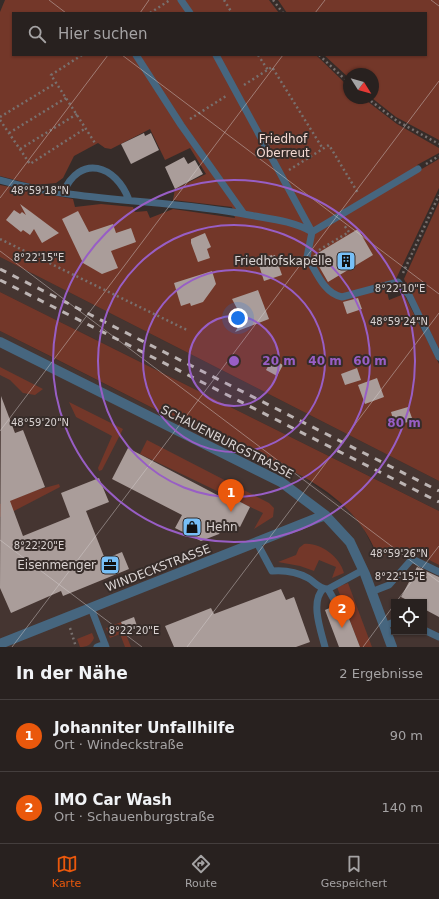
<!DOCTYPE html>
<html lang="de">
<meta charset="utf-8">
<style>
:root{--surface:#28211f;--page:#342e2c;--text:#f1f3f6;--muted:#a5a3a4;--line:#443e3d;--accent:#ea580c}
body{margin:0;font-family:"DejaVu Sans",sans-serif;background:var(--page);color:var(--text)}
.controls{position:absolute;right:12px;bottom:12px;display:grid;overflow:hidden;border-radius:0px;box-shadow:0 1px 3px #0004}
.controls button{width:36px;height:36px;display:grid;place-items:center;padding:0;border:0;border-bottom:1px solid var(--line);background:var(--surface);color:var(--text);font:20px sans-serif}
.compass{position:absolute;left:343px;top:68px;width:36px;height:36px;border-radius:50%;background:var(--surface);box-shadow:0 1px 3px #0004;rotate:127deg}
.you{position:absolute;left:238px;top:318px;width:14px;height:14px;margin:-10px;border:3px solid #fff;border-radius:50%;background:#1a73e8;box-shadow:0 0 0 6px #1a73e833}
.badge{display:grid;place-items:center;width:26px;height:26px;border-radius:50%;background:var(--accent);color:#fff;font-size:13px;font-weight:700}
.pin{position:absolute;translate:-50% -33px;filter:drop-shadow(0 1px 2px #0008)}
.pin::after{content:'';position:absolute;top:21px;width:14px;height:12px;background:inherit;clip-path:polygon(0 0,100% 0,50% 100%)}
.list{margin:0;padding:0;list-style:none}
h2{display:flex;justify-content:space-between;align-items:center;height:52px;margin:0;padding:0 16px;font-size:17px}
h2 small{font-size:13px;font-weight:400;color:var(--muted)}
.list li{display:grid;grid-template-columns:26px 1fr auto;gap:12px;align-items:center;box-sizing:border-box;height:72px;padding:0 16px;border-top:1px solid var(--line)}
.list b{display:block;font-size:15px;white-space:nowrap}
.list p{margin:0;font-size:13px;white-space:nowrap;color:var(--muted)}
.list em{font-size:13px;font-style:normal;color:var(--muted)}
.icon{flex:none;width:22px;height:22px;fill:none;stroke:currentColor;stroke-width:2;stroke-linecap:round;stroke-linejoin:round}
.map{position:relative;flex:none;width:439px;height:647px;overflow:hidden}
.search{position:absolute;background:var(--surface);box-shadow:0 1px 3px #0004;left:12px;right:12px;top:12px;height:44px;display:flex;align-items:center;gap:10px;box-sizing:border-box;padding:0 14px;border-radius:0px;color:var(--muted);font-size:15px}
.sheet{height:196px;background:var(--surface)}
nav{display:flex;justify-content:space-around;align-items:center;box-sizing:border-box;height:56px;border-top:1px solid var(--line);background:var(--surface);font-size:11px;color:var(--muted)}
nav a{display:grid;justify-items:center;gap:2px}
nav .on{color:var(--accent)}
.map>svg:first-child{display:block}
</style>
<div class="map">
<svg width="439" height="647" viewBox="0 0 439 647">
<rect width="100%" height="100%" fill="#362c29"/>
<path fill="#453531" fill-rule="evenodd" d="M0,257L439,481V511L0,292Z
M0,331L184,424L296,472L346,508L362,525L378,558L392,551L406,548L439,565V647H0ZM394,602H424V632H394Z"/>
<path fill="#733729" d="M5,0H269L279,13H13V55H316L349,87V98H363L397,124L439,148V153L417,165L420,170L439,159V188L396,279L385,283L389,300L404,294L439,364V481L0,257V185L73,199L75,207L101,204L133,207L135,212L147,211L150,218L173,209L235,218L232,207L173,200L175,189L206,174L190,148L165,160L150,129L111,149L105,148L98,143L74,156L63,178L56,183L35,185L0,176V12Z
M278,0H439V140L396,117L372,98L373,74H349V78L324,55H426V13H287Z
M439,202V349L404,279Z
M0,292L439,511V565C411,551 409,543 378,558C349,475 251,458 182,423C121,392 61,361 0,331Z
M0,367L43,389L35,395L23,393L10,380L0,375Z
M69,402L123,429L102,470L99,471L98,468L112,436L76,417Z
M147,440L269,503L274,508L273,517L254,529L263,513L140,454Z
M59,484L60,487L14,511L0,517V504L37,490Z
M304,544C320,542 340,557 344,573L332,578L336,567L319,560L314,571L300,566L278,562L296,555L299,548Z
M348,583L372,647H360L337,587Z
M121,622L131,647H125L120,634L110,638L106,628Z
M92,633L94,638C91,645 87,647 80,647L77,639Z"/>
<path fill="#aa9d9a" d="M144,133L145,136L151,133L159,150L131,164L121,144Z
M184,157L188,164L195,160L203,174L175,189L165,167Z
M20,204L31,212L59,233L42,243L34,229L30,235L23,230L21,232L6,220L14,210L20,214L22,212L26,215Z
M78,211L89,232L113,224L116,233L131,228L136,242L111,251L118,268L102,274L83,263L62,219Z
M358,229L373,255L328,282L313,256Z
M205,233L211,247L207,249L210,258L198,262L191,243V239Z
M272,255V256L275,255L282,275L264,281L257,259Z
M212,271L216,284L203,302L191,306L190,303L181,306L174,283Z
M258,290L269,319L235,332L246,314L241,316L232,299Z
M358,298L362,309L347,314L343,302Z
M272,359L283,365L277,376L266,370Z
M357,368L361,380L345,385L341,374Z
M377,378L384,397L365,404L358,385Z
M1,396L15,433L23,430L45,487L10,501L23,536L70,517L61,493L99,478L109,502L86,511L105,559L122,552L129,569L63,596L61,591L11,613L0,588Z
M408,407L412,418L410,419L411,421L395,426L391,412Z
M128,448L221,497L223,493L250,507L240,527L236,525L234,529L225,524L219,534L201,541L175,528L182,515L112,479Z
M417,567L439,577V617L424,609V602H411L401,597Z
M281,589L286,600L294,597L310,642L296,647H174L165,626L211,608L214,614Z
M342,603H343L360,647H339L325,610L332,607L335,609L339,610Z
M134,617L138,629L126,634L121,622Z"/>
<g fill="none" stroke-linecap="round" stroke-linejoin="round">
<path stroke="#78706e" stroke-width="2.5" stroke-dasharray="2 3" stroke-linecap="butt" d="M224,0L232,13
M273,0L283,13
M150,13L170,0
M82,55L51,75L95,143
M258,55L268,70
M319,55L349,83
M244,85L272,67L323,149
M367,98L397,121L439,144
M0,117L56,83
M190,119L226,96
M0,120L30,164L86,128
M9,133L66,98
M20,149L77,114
M426,164L439,156
M289,170L329,145L358,193
M0,239L187,330
M319,250L349,232L344,225
M403,273L439,195
M70,628L76,647"/>
<path stroke="#46667f" stroke-width="7" d="M181,0L190,13
M136,55L181,125L244,214
M216,55L312,232L307,257C316,271 324,294 342,297L398,282L409,295L439,357
M0,180C81,203 167,199 249,215C271,219 293,221 312,232L418,169
M63,193C80,153 116,165 129,200
M257,543L272,571C284,570 297,572 308,578C315,582 319,589 328,589L363,570
M323,589C310,602 321,631 325,647
M328,589L337,605
M371,592L389,585L412,559L439,572
M91,608L106,647
M384,626L394,622
M424,630L439,637
M97,647L105,644"/>
<path stroke="#46667f" stroke-width="10" d="M0,342L281,482L325,515L350,542L365,574L392,647
M0,644L325,515"/>
<path stroke="#bcb4b3" stroke-width="3" stroke-dasharray="7 7" stroke-linecap="butt" d="M0,269L439,491
M0,280L439,502"/>
</g>
<path fill="none" stroke="#dad3d2" stroke-width="1" stroke-opacity="0.45" d="M49,0L66,13M431,0L439,6M140,13L149,0M315,13L325,0M122,55L439,294M0,198L108,55M0,251L439,582M0,431L283,55M0,540L142,647M396,602L439,546M12,647L439,81M187,647L439,313M363,647L394,605"/>
<circle cx="234" cy="361" r="45" fill="#985ec5" fill-opacity=".12"/>
<g fill="none" stroke="#985ec5" stroke-width="2">
<circle cx="234" cy="361" r="45"/>
<circle cx="234" cy="361" r="91"/>
<circle cx="234" cy="361" r="136"/>
<circle cx="234" cy="361" r="181"/>
</g>
<defs>
<g id="building-square" transform="scale(1)"><rect x="-9" y="-9" width="18" height="18" rx="4" fill="#77bff7" stroke="#362c29"/><path d="M-4-6H4V6H1V3H-1V6H-4ZM-2.5-4.3h1.7v1.8h-1.7ZM.8-4.3h1.7v1.8H.8ZM-2.5-1h1.7V.8h-1.7ZM.8-1h1.7V.8H.8Z" fill="#111"/></g>
<g id="shop-square" transform="scale(1)"><rect x="-9" y="-9" width="18" height="18" rx="4" fill="#77bff7" stroke="#362c29"/><path d="M-5-2.5h2.3a2.7 3.5 0 0 1 5.4 0H5L5.5 6h-11ZM-1.5-2.5h3a1.5 2.3 0 0 0-3 0Z" fill="#111"/></g>
<g id="office-square" transform="scale(1)"><rect x="-9" y="-9" width="18" height="18" rx="4" fill="#77bff7" stroke="#362c29"/><path d="M-6-3h4V-5.5h4V-3h4V5H-6ZM-1-4.5V-3h2v-1.5ZM-6 0V1H6V0Z" fill="#111"/></g>
</defs>
<g fill-rule="evenodd">
<use href="#building-square" x="346" y="261"/>
<use href="#shop-square" x="192" y="527"/>
<use href="#office-square" x="110" y="565"/>
</g>
<g text-anchor="middle" dominant-baseline="central" stroke-width="4" stroke-linejoin="round" paint-order="stroke">
<g font-size="12" fill="#f3d9d2" stroke="#362c29">
<text x="283" y="139">Friedhof<tspan x="283" dy="14">Oberreut</tspan></text>
</g>
<g font-size="12" fill="#dad3d2" stroke="#362c29" text-anchor="end">
<text x="332" y="261">Friedhofskapelle</text>
<text x="206" y="527" text-anchor="start">Hehn</text>
<text x="96" y="565">Eisenmenger</text>
</g>
<g font-size="12" fill="#dad3d2" stroke="#362c29">
<text transform="translate(227 442) rotate(27)">SCHAUENBURGSTRASSE</text>
<text transform="translate(158 568) rotate(-21)">WINDECKSTRASSE</text>
</g>
</g>
<g font-size="10" text-anchor="middle" fill="#dad3d2" stroke="#362c29" stroke-width="4" stroke-linejoin="round" paint-order="stroke">
<text x="40" y="194">48°59'18"N</text>
<text x="39" y="261">8°22'15"E</text>
<text x="400" y="292">8°22'10"E</text>
<text x="399" y="325">48°59'24"N</text>
<text x="40" y="426">48°59'20"N</text>
<text x="39" y="549">8°22'20"E</text>
<text x="399" y="557">48°59'26"N</text>
<text x="400" y="580">8°22'15"E</text>
<text x="134" y="634">8°22'20"E</text>
</g>
<circle cx="234" cy="361" r="6" fill="#985ec5" stroke="#362c29" stroke-width="2"/>
<g font-size="12" text-anchor="middle" font-weight="bold" fill="#985ec5" stroke="#362c29" stroke-width="4" stroke-linejoin="round" paint-order="stroke">
<text x="279" y="365">20 m</text>
<text x="325" y="365">40 m</text>
<text x="370" y="365">60 m</text>
<text x="404" y="427">80 m</text>
</g>
</svg>
<div class="controls">
<button><svg class="icon" aria-label="locate" viewBox="0 0 24 24"><circle cx="12" cy="12" r="6"/><path d="M12 2v4M12 18v4M2 12h4M18 12h4"/></svg></button>
</div>
<svg class="compass" viewBox="-18 -18 36 36"><path d="M0-13l5 13h-10z" fill="#e53935"/><path d="M0 13l5-13h-10z" fill="#a5a3a4"/></svg>
<div class="you"></div>
<div class="pin badge" style="left:231px;top:512px">1</div>
<div class="pin badge" style="left:342px;top:628px">2</div>
<div class="search"><svg class="icon" aria-label="search" viewBox="0 0 24 24"><circle cx="10" cy="10" r="6"/><path d="M15 15l6 6"/></svg>Hier suchen</div>
</div>
<section class="sheet">
<h2>In der Nähe<small>2 Ergebnisse</small></h2>
<ul class="list">
<li><span class="badge">1</span><div><b>Johanniter Unfallhilfe</b><p>Ort · Windeckstraße</p></div><em>90 m</em></li>
<li><span class="badge">2</span><div><b>IMO Car Wash</b><p>Ort · Schauenburgstraße</p></div><em>140 m</em></li>
</ul>
</section>
<nav>
<a class="on"><svg class="icon" aria-label="map" viewBox="0 0 24 24"><path d="M3 6l6-2 6 2 6-2v14l-6 2-6-2-6 2zM9 4v14M15 6v14"/></svg>Karte</a>
<a><svg class="icon" aria-label="directions" viewBox="0 0 24 24"><path d="M12 3l9 9-9 9-9-9zM9 14v-3h6M13 9l2 2-2 2"/></svg>Route</a>
<a><svg class="icon" aria-label="saved" viewBox="0 0 24 24"><path d="M7 4h10v16l-5-4-5 4z"/></svg>Gespeichert</a>
</nav>
